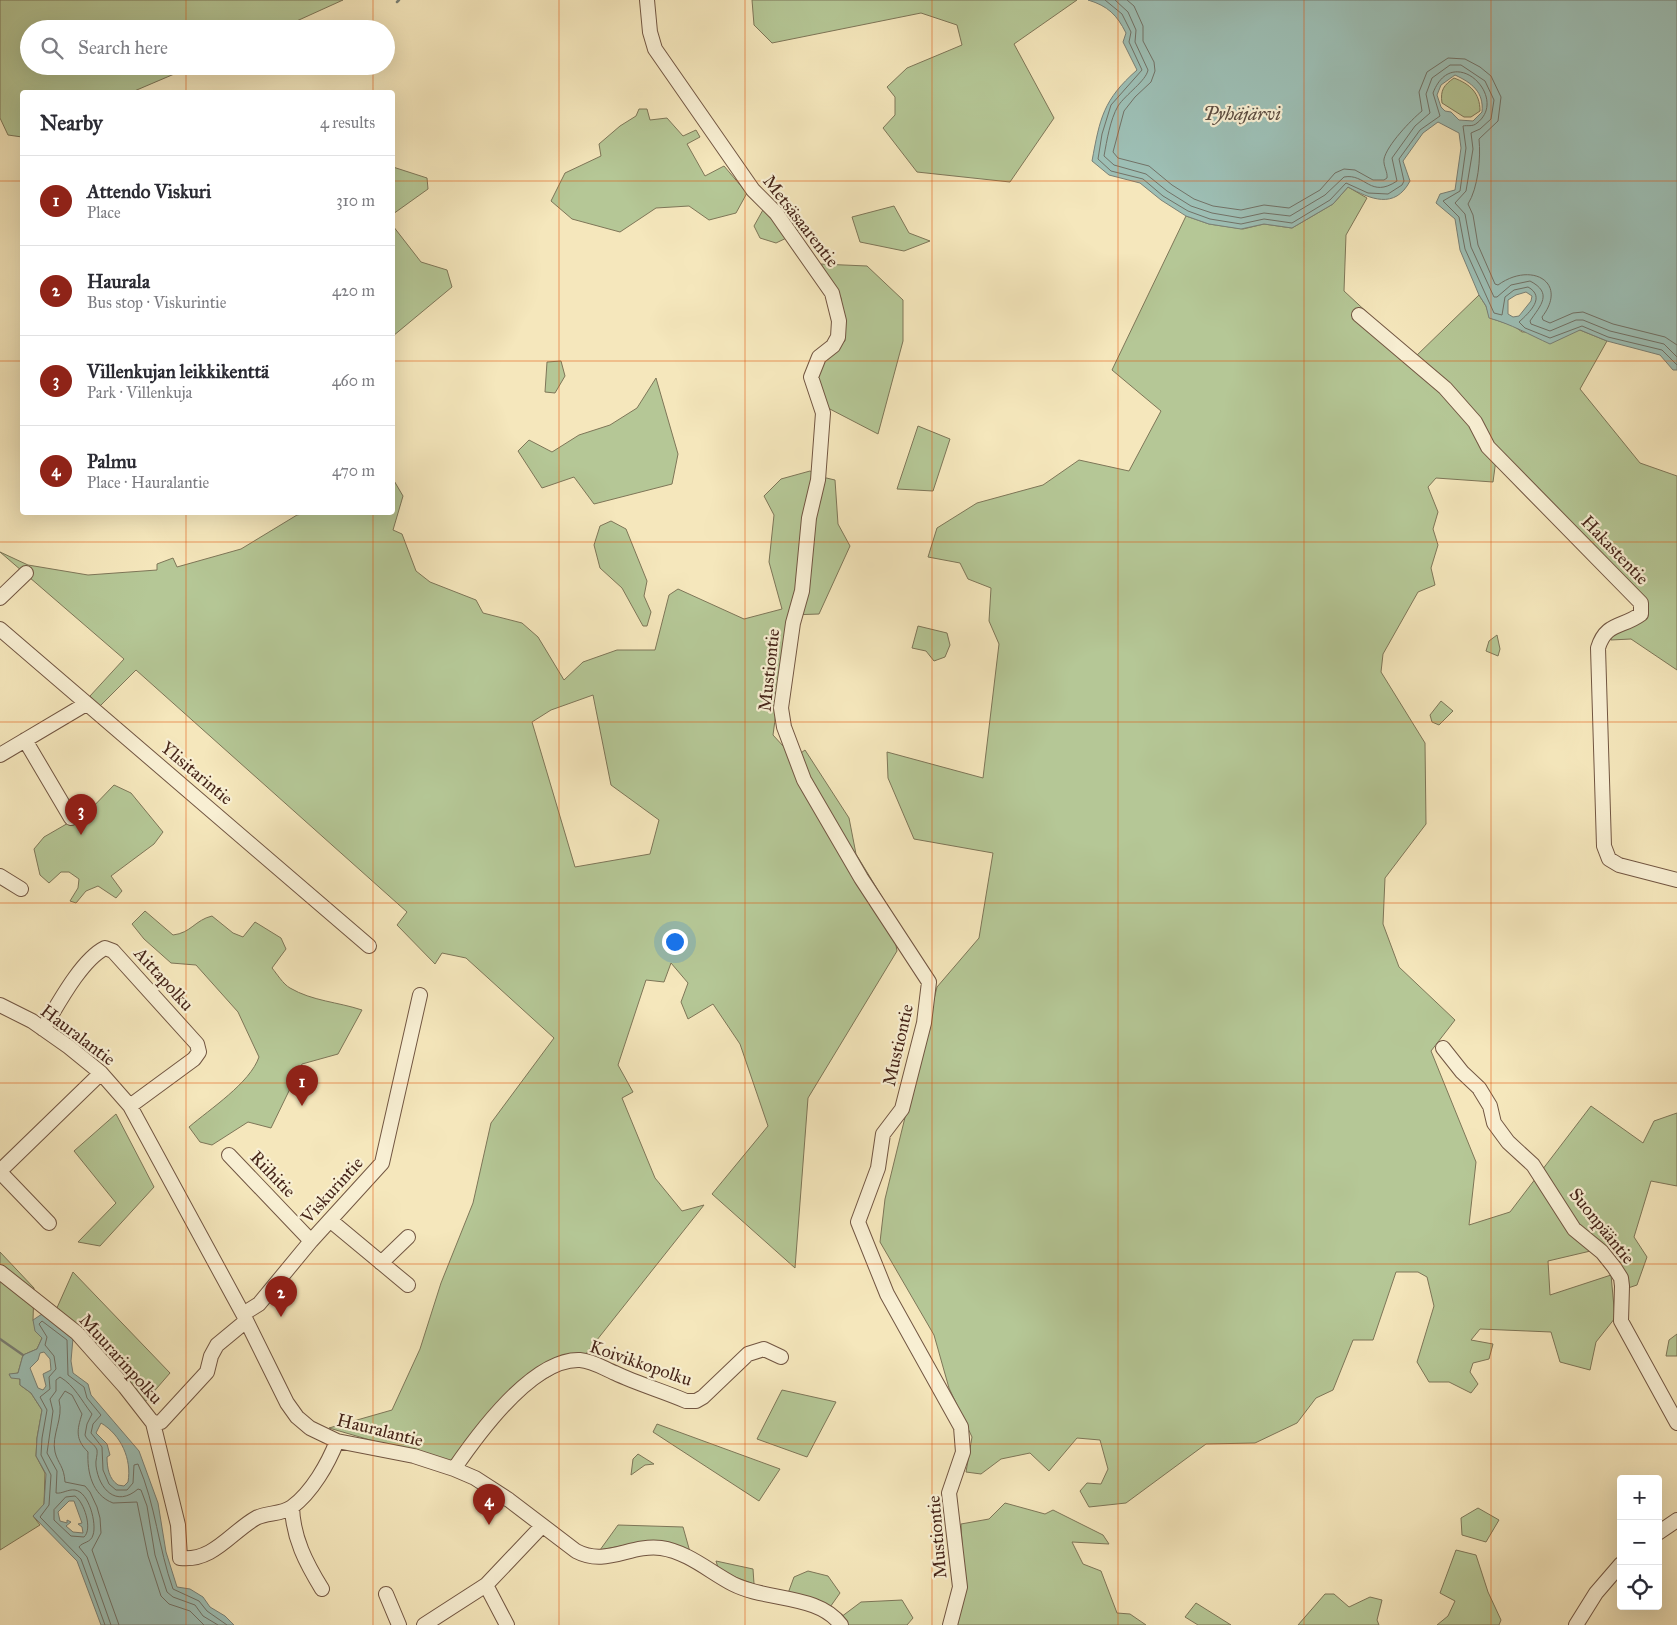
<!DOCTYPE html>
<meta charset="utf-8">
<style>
:root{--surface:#fff;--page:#f7f7f7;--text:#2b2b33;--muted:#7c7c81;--line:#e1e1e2;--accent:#8f2418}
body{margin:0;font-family:"IM FELL Great Primer",serif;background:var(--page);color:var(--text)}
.controls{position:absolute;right:15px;bottom:15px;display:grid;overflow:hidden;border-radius:5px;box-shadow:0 5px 20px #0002}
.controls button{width:45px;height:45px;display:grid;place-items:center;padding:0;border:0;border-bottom:1px solid var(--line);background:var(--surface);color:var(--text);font:25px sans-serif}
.you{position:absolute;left:674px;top:941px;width:18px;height:18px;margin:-12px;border:4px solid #fff;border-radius:50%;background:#1a73e8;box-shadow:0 0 0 8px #1a73e833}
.badge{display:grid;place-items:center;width:32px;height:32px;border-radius:50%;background:var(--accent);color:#fff;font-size:16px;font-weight:700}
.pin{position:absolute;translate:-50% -41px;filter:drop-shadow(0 1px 2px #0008)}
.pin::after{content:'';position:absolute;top:26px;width:18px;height:15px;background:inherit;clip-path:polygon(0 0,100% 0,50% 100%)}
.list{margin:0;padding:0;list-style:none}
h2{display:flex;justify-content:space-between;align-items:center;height:65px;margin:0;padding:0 20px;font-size:21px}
h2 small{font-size:16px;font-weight:400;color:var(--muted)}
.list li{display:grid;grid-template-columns:32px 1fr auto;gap:15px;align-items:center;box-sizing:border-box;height:90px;padding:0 20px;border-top:1px solid var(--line)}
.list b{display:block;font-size:19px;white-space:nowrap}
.list p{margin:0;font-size:16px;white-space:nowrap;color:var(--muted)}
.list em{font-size:16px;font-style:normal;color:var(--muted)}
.icon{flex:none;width:28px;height:28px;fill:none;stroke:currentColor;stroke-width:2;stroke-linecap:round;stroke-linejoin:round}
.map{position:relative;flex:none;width:1677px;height:1625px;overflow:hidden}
.search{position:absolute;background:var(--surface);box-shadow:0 5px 20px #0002;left:20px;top:20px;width:375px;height:55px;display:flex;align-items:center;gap:12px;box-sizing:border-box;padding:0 18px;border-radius:28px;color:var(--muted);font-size:19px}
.panel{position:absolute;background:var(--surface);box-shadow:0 5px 20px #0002;left:20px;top:90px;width:375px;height:425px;border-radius:5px}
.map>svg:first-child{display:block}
</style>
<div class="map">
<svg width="1677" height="1625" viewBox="0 0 1677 1625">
<rect width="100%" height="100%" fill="#f5e7bc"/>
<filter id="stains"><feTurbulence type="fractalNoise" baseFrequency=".004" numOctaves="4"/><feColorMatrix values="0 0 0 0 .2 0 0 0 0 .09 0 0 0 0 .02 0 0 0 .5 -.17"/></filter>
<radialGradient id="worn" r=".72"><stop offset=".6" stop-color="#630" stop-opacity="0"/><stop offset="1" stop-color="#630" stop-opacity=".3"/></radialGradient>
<path fill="#b5c796" stroke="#7e7658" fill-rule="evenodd" d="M0,0H343L279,29H29V66H193L132,92H22V137L8,135L0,118Z
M752,0H1077L1014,44L1054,118L1010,182L917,172L883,128L895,115V97L887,87L907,68L962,45L957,25L921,13L772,43L754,25Z
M1454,78C1470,84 1480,93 1480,111L1471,117H1464L1442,103C1440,90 1444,85 1454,78Z
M639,109H647L650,120L667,118L683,136L696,130L700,137L687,144L705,176L724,166L747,193L736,213L709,220L689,206L656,208L620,232L572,219L551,201L565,173L601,156L599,144L620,126L636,116Z
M393,167L427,178L428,189L393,214Z
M1348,187L1367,198L1346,235L1344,291L1415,357L1479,295L1486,306L1490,318L1514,326L1522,332L1580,330L1607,341L1580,389L1640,463L1677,476V670L1631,639L1611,640L1610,634L1645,615L1497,452L1493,482L1436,478L1428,487L1438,512L1433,529L1438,545L1431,568L1435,585L1418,592L1383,654L1381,672L1425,743L1426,824L1385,878L1383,924L1399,967L1455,1020L1431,1051L1476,1162L1469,1225L1510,1212L1591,1106L1643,1143L1654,1121L1677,1113V1186L1651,1181L1634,1237L1647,1257L1637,1285L1625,1289L1616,1245L1548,1261L1550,1295L1611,1275L1615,1318L1596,1342L1590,1370L1560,1362L1551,1332L1480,1329L1471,1340L1493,1344L1489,1359L1473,1363L1470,1372L1478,1384L1471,1393L1449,1382H1429L1417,1362L1434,1306L1427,1277L1418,1272H1396L1373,1340H1353L1333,1390L1316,1398L1297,1423L1255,1443L1206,1444L1126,1503L1089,1507L1080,1491L1087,1483L1101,1484L1108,1469L1100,1440L1077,1438L1049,1471L1030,1453L1001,1459L981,1474L966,1472L972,1437L949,1388L934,1335L880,1242L885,1199L937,987L979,938L993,853L914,839L888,778L887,752L983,778L999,644L989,621L991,588L968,579L960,563L928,557L937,528L977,503L1043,485L1079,460L1129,471L1161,411L1112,370L1186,216L1209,224L1243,229L1264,224L1292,228L1333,204Z
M784,205L797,208L802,221L797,233L776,243L760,238L754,226L764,208Z
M894,206L909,233L930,241L904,251L860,242L852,217Z
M393,226L421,262L447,270L452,287L393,336Z
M821,264L867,266L903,300V341L878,434L826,407L818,381V367L845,341L841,298Z
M561,361L565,376L555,393L545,392L547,362Z
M656,378L678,454L672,484L594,504L574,477L542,488L518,451L529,440L552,452L579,435L610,425L637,408Z
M918,426L950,439L933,491L897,489Z
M810,471L822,477L835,480L838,524L850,546L819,614L789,615L773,735L794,758L805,750L849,818L856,854L890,910L897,951L808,1098L795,1268L712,1194L768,1126L740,1044L713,1004L688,1019L681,1002L688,983L671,963L664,982L646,980L618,1065L633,1092L622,1098L655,1178L682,1211L704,1205L585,1355L492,1411L449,1463L329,1428L392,1410L420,1349L441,1283L473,1203L491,1123L554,1038L466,958L442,953L435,964L397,925L407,912L136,670L100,706L90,696L124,659L0,552L28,565L88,575L157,570V564L173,558L177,567L241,549L297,515L308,513L392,512L393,479L403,496L393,530L402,534L416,571L430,582L476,600L483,613L522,623L538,637L564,680L583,662L617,650H655L669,595L678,589L744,619L782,609L769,562L774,515L764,496L781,479ZM593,695L611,785L659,820L650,854L575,867L532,722L551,710Z
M611,521L626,529L647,581L644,596L651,612L647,626H643L622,588L600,568L594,545L600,526Z
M918,626L947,633L950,645L945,657L934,661L926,651L912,648Z
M1497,635L1500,649L1498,656L1486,651L1489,641Z
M1441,701L1453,711L1439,725L1432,722L1430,715Z
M114,785L131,793L163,832L154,844L111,876L122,891L116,898L98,886L86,891L76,903L70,901L78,888L79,879L69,872H61L49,883L40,875L34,849L44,837L89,811Z
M145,911L173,935C191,933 195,920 212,916L233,933L243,937L255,922L281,938L286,949L272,968C277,974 283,984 290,988C312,1001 338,1002 362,1010L338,1054L302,1064L271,1128L248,1122L212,1145L200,1142L189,1127C210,1109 250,1083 259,1057L238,1012L196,965L171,963L144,939L132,924Z
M116,1114L154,1187L100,1246L78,1242L116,1203L74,1151Z
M0,1252L34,1288L33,1320L42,1338L37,1349L23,1355L18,1373L9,1375L20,1379V1385L31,1393L42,1410L37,1438L36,1456L45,1473L44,1505L33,1516L40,1525L0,1550Z
M73,1272L170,1373L144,1403L56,1310Z
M1677,1334V1356H1666L1669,1340Z
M782,1390L836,1402L807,1457L757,1439Z
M657,1424L780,1469L759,1501L653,1432Z
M638,1454L654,1464L645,1465L631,1475L633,1459Z
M1005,1503L1045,1514L1053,1510L1103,1535L1109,1544L1072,1542L1083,1564L1101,1571L1117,1613L1130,1614L1146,1625H957L964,1583L961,1524L989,1519Z
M1478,1508L1499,1520L1486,1542L1462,1535L1461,1518Z
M618,1525L683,1527L690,1552L647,1541L600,1550Z
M1456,1550L1476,1555L1488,1592L1501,1620L1499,1625H1437L1448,1616L1455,1601L1440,1593Z
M716,1561L753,1569L754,1584L719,1571Z
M808,1571L828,1576L840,1593L828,1610L787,1596L794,1577Z
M1325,1594H1334L1349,1607L1370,1597L1382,1600L1377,1620L1379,1625H1298Z
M902,1600L913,1618L907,1625H847L841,1617L861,1602Z
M1196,1603L1231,1625H1198L1185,1617Z"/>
<path fill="#9dbfb5" stroke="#7a8177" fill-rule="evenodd" d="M1088,0H1677V370H1673L1660,355L1607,341L1580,330L1550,344C1530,335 1511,324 1489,318L1486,306L1479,295L1460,250L1455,219L1436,203L1440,194L1455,190L1461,148L1459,133L1438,122L1423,133L1403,161L1410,181C1395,210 1370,199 1348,187L1333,204L1292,228L1264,224L1241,229L1209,224L1186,216L1161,200L1140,183L1109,175L1092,161C1100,118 1103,100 1137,70L1123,42L1126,33C1117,15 1108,6 1088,0ZM1455,75C1472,83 1484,92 1482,112L1473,121L1459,120L1451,112L1445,111L1441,107L1437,95L1441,85ZM1526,292L1532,296L1531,301L1519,316L1513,317L1508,314V300L1516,295Z
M42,1314L73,1338L71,1361L73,1373L88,1384L91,1395L139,1451L158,1503L166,1552L177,1587L190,1589L203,1597L210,1607L225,1616L234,1625H101L77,1561L33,1516L44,1504L46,1474L36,1456L37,1438L42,1410L31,1393L20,1385V1379L11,1378L9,1374L18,1373L23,1355L37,1349L42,1338L35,1331L33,1320ZM44,1352L50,1359L51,1370L43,1374L46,1386L43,1390L38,1388L30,1368L38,1360L40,1353ZM101,1423C121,1435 132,1459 128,1482L124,1486L118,1485C109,1479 107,1468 107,1457L110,1455L107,1444L96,1433ZM69,1501H74L82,1523L78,1524L82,1527L83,1533L73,1532L66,1526L71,1522L67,1520V1523L60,1521L58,1512Z"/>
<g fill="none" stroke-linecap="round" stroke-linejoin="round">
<path stroke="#727267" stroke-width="1" d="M1105,0L1122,14L1131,32L1129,42L1142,70L1111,105L1102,134L1098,159L1111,171L1143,179L1163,196L1188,211L1210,219L1241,224L1264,219L1292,223L1330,200L1346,183L1368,193L1388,194L1402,185L1404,181L1399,159L1420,130L1440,116L1433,93C1453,41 1510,98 1477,123C1473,127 1467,125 1463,126L1466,148L1460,191L1443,201L1459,217L1465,249L1494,313L1502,315L1505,297L1514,290L1528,287C1546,297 1530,312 1519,322L1525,328L1550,338L1582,326L1608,337L1662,350L1677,365
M1115,0L1128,12L1136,30L1135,42L1148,70C1146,81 1126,94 1118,106C1110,120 1107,140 1104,156L1114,165L1146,174L1167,191L1191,206L1212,213L1241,218L1264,213L1290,216L1325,195L1344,177C1366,173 1370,199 1397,181L1392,158L1415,126L1430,113L1426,94L1432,78L1450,65H1461L1485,81L1494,100L1491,119L1480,129L1471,133L1473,149L1466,191L1455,203L1465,214L1471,247L1494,297H1497L1511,285L1530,281C1553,293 1541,305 1530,321L1531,324L1550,331L1576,320H1583L1610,331L1664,344L1677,357
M1127,0L1134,6L1143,26V41L1154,62L1155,71L1151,82L1135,97L1124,111L1113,152L1118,158L1149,166L1172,185L1194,199L1213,206L1241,210L1264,205L1289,208L1320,190L1335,173L1344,169L1355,170L1373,180H1384L1387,178C1388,172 1383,166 1384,159C1387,145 1411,120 1422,111L1419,92L1427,72L1448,58L1465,59L1480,67L1491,76L1501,97L1498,121L1479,139C1481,158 1478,188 1468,204L1473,215L1478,245L1495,284L1498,285C1531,261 1569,282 1542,317L1543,320L1550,323L1573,313L1583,312L1613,324L1665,337L1677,345
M66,1497L75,1496C84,1502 93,1529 84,1537L71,1536L54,1520V1510Z
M105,1625L81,1559L40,1517L49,1505L51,1475L41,1455L42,1438L47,1410L40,1397L50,1389L49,1377L56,1369L54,1356L45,1345L47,1337L39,1324L42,1321L67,1340L68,1375L84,1387L87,1398L101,1415L93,1424L91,1433L102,1447L103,1470L109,1484L116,1490H127L133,1483L134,1465L138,1464C156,1506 158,1547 173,1589L199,1601L207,1611L227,1625
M111,1625L87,1557L79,1547C82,1542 91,1543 93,1535C97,1524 89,1492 75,1490C68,1489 62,1494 56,1493L57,1471L47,1453L53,1411L50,1399L56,1391V1380L60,1377C75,1386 81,1400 92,1414L87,1424L85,1435C87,1441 95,1444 97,1450C98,1454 95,1461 96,1466C99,1489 116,1508 138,1489L141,1490L147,1506L155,1555L167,1592L173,1597L195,1605L203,1616L218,1625
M119,1625L92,1550L101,1533L100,1518L97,1507L90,1492L85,1486L65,1482C64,1466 58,1464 55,1452C51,1435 64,1418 59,1400L65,1391L72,1395L82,1414C77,1430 75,1439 88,1452C87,1472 92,1495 113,1503L137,1502L148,1556L161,1596L169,1604L190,1611L204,1625"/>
<path stroke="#7a8177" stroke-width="2.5" d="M397,2L399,0
M0,1339L23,1355"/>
<g stroke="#725642" stroke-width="16">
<path id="minor" d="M647,0L650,32L655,49L753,190L776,213L832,293L839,321L838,337L833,346L819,357L811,377L823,413L818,480L809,518L802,591L793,623L781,708L784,727L804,780L861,878L929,982L924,1023L902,1109L883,1134L878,1168L858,1222L887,1294L961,1427L963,1452L949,1493L960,1587L950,1625
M1359,315L1445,388L1475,422L1488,447L1641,603V614C1622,628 1606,622 1598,648L1604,846L1609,859L1619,865L1677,880
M0,598L26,573
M0,629L369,946
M25,740L71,818
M0,755L86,704
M0,876L21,889
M0,1005L32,1021L69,1047L101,1073L130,1106L243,1314L287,1403L297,1417L310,1428L337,1441L414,1456L454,1469L475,1478L509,1500L576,1551C606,1567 630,1544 661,1548C688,1552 710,1572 733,1584C766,1601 819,1594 841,1625
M43,1029C57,1006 81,960 105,948L113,951L197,1044L199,1052L194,1059L130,1106
M1443,1048L1462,1072L1479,1088L1490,1106L1494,1123L1508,1142L1533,1165L1574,1229L1602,1252L1614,1267L1621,1278L1622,1286L1621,1321L1677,1423
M229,1155L311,1241
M0,1171L101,1073
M0,1172L49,1223
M331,1221L408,1285
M381,1263L408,1237
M0,1272L77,1333L125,1387L153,1423L178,1525L180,1558C213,1562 231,1532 256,1518C267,1512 281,1515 292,1507C312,1492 328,1464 337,1441
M243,1314L259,1304L311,1241L382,1163L420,995
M153,1423L161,1422L207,1372L211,1356L217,1345L246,1321
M454,1469C478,1434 533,1358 580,1360C593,1361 603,1368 615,1373C638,1384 663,1391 686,1401H696L703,1397L748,1354L764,1349L781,1357
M292,1507C293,1538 306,1563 322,1589
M1658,1533L1677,1520
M486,1585L507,1625
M386,1594L399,1625
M424,1625L486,1585L542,1526
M1576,1625L1596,1593L1621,1564"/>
</g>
<use href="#minor" stroke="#f8efd3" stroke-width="14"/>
</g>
<path fill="none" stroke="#e0560d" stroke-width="1" stroke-opacity="0.55" d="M186,0V29M373,0V29M559,0V1625M745,0V1625M932,0V1625M1118,0V1625M1304,0V1625M1491,0V1625M186,66V92M373,66V92M0,181H22M392,181H1677M0,361H22M392,361H1677M186,512V1625M373,512V1625M0,542H1677M0,722H1677M0,903H1677M0,1083H1677M0,1264H1677M0,1444H1677"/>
<g text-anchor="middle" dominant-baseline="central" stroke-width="4.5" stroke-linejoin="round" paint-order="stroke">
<g font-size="18" fill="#462519" stroke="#f8efd3">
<text transform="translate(801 221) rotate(52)">Metsäsaarentie</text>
<text transform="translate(1615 550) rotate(46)">Hakastentie</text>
<text transform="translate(769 670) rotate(-84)">Mustiontie</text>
<text transform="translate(197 773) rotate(40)">Ylisitarintie</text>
<text transform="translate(164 979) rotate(48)">Aittapolku</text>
<text transform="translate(78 1035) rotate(37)">Hauralantie</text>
<text transform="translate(898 1045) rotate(-77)">Mustiontie</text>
<text transform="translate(273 1174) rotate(46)">Riihitie</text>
<text transform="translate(332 1190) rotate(-48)">Viskurintie</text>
<text transform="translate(1602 1226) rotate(51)">Suonpääntie</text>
<text transform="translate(121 1359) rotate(48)">Muurarinpolku</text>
<text transform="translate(641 1363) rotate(19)">Koivikkopolku</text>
<text transform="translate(380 1430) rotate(14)">Hauralantie</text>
<text transform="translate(937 1537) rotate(-95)">Mustiontie</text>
</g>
<g font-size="19" font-style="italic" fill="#5c4c40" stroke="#f8efd3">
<text x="1242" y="113">Pyhäjärvi</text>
</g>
</g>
<rect width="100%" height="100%" filter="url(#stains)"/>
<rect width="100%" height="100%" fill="url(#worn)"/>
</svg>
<div class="controls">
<button>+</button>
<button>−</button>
<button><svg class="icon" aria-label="locate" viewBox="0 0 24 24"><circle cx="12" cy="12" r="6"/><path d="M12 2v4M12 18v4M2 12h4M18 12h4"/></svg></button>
</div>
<div class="you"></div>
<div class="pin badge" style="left:302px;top:1106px">1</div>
<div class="pin badge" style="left:281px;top:1317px">2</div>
<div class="pin badge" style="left:81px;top:835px">3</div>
<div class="pin badge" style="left:489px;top:1525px">4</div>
<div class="search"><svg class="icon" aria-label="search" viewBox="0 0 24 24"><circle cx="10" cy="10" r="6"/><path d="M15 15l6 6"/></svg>Search here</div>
<section class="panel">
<h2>Nearby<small>4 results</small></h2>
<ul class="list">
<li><span class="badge">1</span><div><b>Attendo Viskuri</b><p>Place</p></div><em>310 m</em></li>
<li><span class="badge">2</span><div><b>Haurala</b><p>Bus stop · Viskurintie</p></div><em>420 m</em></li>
<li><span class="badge">3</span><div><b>Villenkujan leikkikenttä</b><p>Park · Villenkuja</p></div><em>460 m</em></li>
<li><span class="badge">4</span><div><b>Palmu</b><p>Place · Hauralantie</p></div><em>470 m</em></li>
</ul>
</section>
</div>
